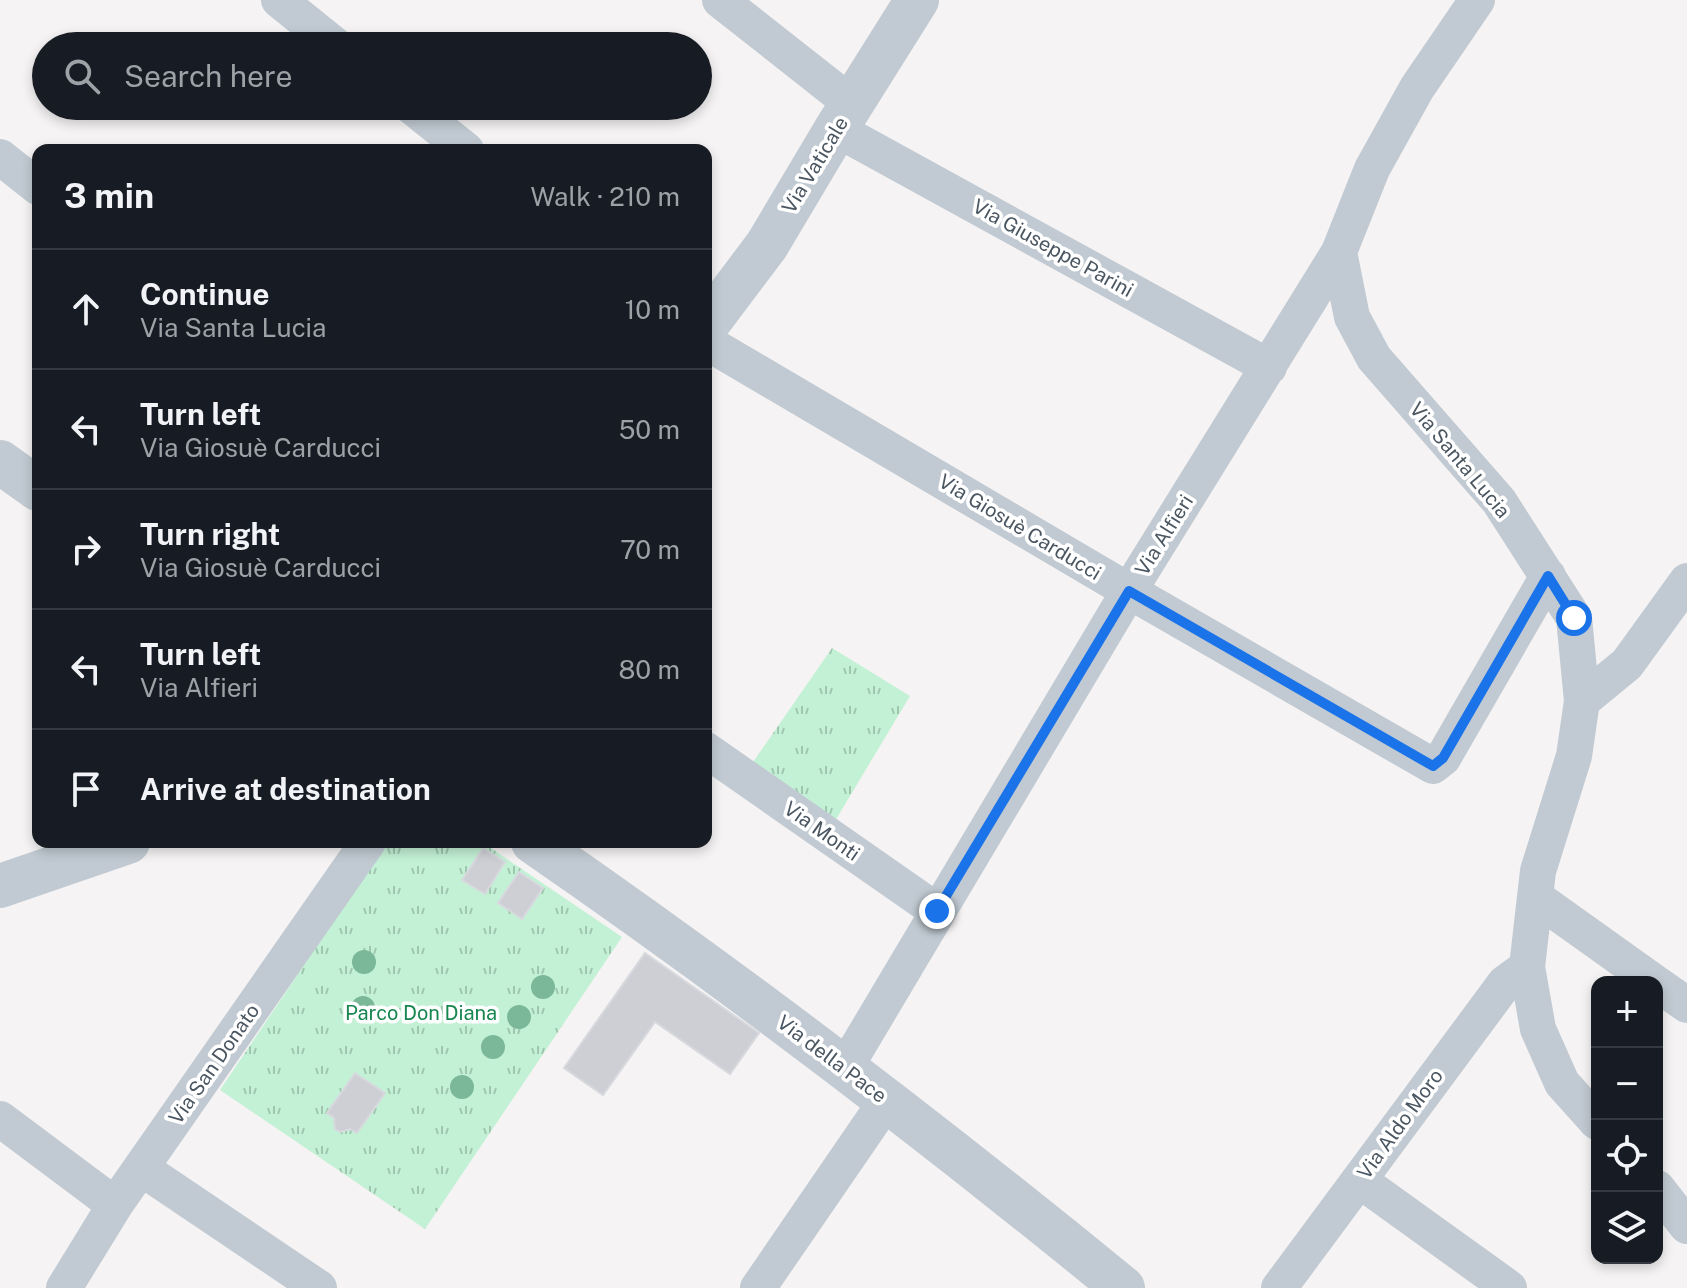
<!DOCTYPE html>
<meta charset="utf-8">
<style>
:root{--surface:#171b24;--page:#242831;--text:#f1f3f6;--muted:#9ea1a6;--line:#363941}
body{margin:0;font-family:"Public Sans",sans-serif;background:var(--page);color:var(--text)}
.controls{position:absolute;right:24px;bottom:24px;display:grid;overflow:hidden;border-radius:16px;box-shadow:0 4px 12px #0003}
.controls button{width:72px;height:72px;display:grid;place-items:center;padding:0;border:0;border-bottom:2px solid var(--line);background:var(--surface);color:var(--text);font:40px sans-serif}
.stop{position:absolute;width:24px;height:24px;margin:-18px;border:6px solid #1a73e8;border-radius:50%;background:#fff}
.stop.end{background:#1a73e8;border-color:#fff;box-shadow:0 2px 8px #0008}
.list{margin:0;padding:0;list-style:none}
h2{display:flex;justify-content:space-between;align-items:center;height:104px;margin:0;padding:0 32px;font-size:34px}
h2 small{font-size:26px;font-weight:400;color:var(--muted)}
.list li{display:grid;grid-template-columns:52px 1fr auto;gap:24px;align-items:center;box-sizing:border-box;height:120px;padding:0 32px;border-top:2px solid var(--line)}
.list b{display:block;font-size:30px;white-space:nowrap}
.list p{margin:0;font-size:26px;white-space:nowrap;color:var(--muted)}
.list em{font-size:26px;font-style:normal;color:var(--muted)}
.icon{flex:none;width:44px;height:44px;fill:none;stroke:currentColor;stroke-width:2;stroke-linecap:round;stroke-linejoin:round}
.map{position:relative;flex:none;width:1687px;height:1288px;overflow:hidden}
.search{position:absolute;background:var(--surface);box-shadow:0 4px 12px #0003;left:32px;top:32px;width:680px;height:88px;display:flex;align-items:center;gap:20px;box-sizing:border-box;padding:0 28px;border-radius:44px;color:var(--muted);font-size:30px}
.panel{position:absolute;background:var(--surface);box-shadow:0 4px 12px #0003;left:32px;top:144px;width:680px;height:704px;border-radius:16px}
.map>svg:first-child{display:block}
</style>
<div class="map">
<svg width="1687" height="1288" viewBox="0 0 1687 1288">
<defs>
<pattern id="grass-tufts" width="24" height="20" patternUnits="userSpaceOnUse" patternTransform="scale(2)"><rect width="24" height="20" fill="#c3f1d5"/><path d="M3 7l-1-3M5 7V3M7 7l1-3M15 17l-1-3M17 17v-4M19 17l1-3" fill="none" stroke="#a0c6b0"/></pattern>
</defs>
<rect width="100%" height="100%" fill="#f5f3f3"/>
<path fill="url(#grass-tufts)" d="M832,648L910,696L832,826L749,768Z
M387,842H482L622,937L425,1229L220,1090Z"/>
<path fill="#cdcfd5" stroke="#d7d9de" stroke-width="2" d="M483,848L505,862L485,894L462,880Z
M519,872L543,888L522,919L498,903Z
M645,953L759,1033L730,1074L655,1022L603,1095L564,1068Z
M355,1073L385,1093L357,1133L350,1129L340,1132L335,1129L334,1118L327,1113Z"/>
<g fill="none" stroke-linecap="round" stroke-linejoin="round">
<path stroke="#c1cad2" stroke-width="36" d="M279,0L336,46
M720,0L852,104
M1477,0L1417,88L1372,169L1339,252L1352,317L1374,358L1499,501L1574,618L1582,701L1574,756L1538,871L1527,967L1538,1029L1562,1083L1597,1122
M411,106L466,150
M836,129L1269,367
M0,157L38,187
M706,342L1129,591L1433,766L1443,758L1548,576
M1582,701L1627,664L1687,581
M706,750L937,911
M1535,897L1654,982
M1657,984L1687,1005
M845,1068L1129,591L1339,252
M0,1119L115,1205
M141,1168L319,1288
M1359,1180L1509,1288
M1657,1188L1687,1226
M64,1288L115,1205L368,842
M758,1288L887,1100
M1279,1288L1505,983L1527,967"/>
<path stroke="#c1cad2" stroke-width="44" d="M706,326L767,245L836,129L917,0
M0,462L38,489
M533,842C736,982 932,1132 1123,1288
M0,886L128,842"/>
</g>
<g fill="#7bb799">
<circle cx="364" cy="962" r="12"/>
<circle cx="543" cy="987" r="12"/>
<circle cx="363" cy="1008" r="12"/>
<circle cx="519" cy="1017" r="12"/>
<circle cx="493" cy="1047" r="12"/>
<circle cx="462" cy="1087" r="12"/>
</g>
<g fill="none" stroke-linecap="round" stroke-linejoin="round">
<path stroke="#1a73e8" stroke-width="10" d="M937,911L1129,591L1433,766L1443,758L1548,576L1574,618"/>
</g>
<g text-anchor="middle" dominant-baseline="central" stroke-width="7" stroke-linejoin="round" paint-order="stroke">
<g font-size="20" fill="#4a5661" stroke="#fff">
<text transform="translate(815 165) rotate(-59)">Via Vaticale</text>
<text transform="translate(1053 248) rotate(29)">Via Giuseppe Parini</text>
<text transform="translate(1460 460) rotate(50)">Via Santa Lucia</text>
<text transform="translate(1020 527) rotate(31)">Via Giosuè Carducci</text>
<text transform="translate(1164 535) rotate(-58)">Via Alfieri</text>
<text transform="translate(822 831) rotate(35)">Via Monti</text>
<text transform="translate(832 1059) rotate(37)">Via della Pace</text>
<text transform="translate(214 1064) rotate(-55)">Via San Donato</text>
<text transform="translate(1400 1124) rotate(-54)">Via Aldo Moro</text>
</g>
<g font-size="20" fill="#17864f" stroke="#fff">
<text x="421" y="1013">Parco Don Diana</text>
</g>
</g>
</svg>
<div class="controls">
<button>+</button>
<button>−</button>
<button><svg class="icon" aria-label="locate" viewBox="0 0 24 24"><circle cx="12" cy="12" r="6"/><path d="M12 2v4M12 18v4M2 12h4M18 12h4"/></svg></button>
<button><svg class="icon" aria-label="layers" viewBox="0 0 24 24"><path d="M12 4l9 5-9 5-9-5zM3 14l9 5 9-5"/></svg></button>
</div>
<div class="stop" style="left:1574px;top:618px"></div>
<div class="stop end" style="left:937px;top:911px"></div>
<div class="search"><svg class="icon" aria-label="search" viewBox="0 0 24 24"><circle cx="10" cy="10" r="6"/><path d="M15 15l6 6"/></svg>Search here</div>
<section class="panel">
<h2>3 min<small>Walk · 210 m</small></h2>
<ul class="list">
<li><svg class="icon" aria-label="ahead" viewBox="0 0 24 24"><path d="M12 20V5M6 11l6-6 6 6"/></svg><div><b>Continue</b><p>Via Santa Lucia</p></div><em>10 m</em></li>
<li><svg class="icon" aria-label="left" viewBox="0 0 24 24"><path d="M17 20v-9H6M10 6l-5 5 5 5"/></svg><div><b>Turn left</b><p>Via Giosuè Carducci</p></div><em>50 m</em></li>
<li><svg class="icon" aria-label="right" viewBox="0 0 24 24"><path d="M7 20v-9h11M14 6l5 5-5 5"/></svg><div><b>Turn right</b><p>Via Giosuè Carducci</p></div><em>70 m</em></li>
<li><svg class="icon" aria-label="left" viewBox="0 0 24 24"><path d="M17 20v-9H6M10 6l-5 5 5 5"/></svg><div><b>Turn left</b><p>Via Alfieri</p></div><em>80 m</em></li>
<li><svg class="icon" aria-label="arrive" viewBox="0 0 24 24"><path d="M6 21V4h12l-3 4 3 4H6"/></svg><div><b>Arrive at destination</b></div></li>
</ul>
</section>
</div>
